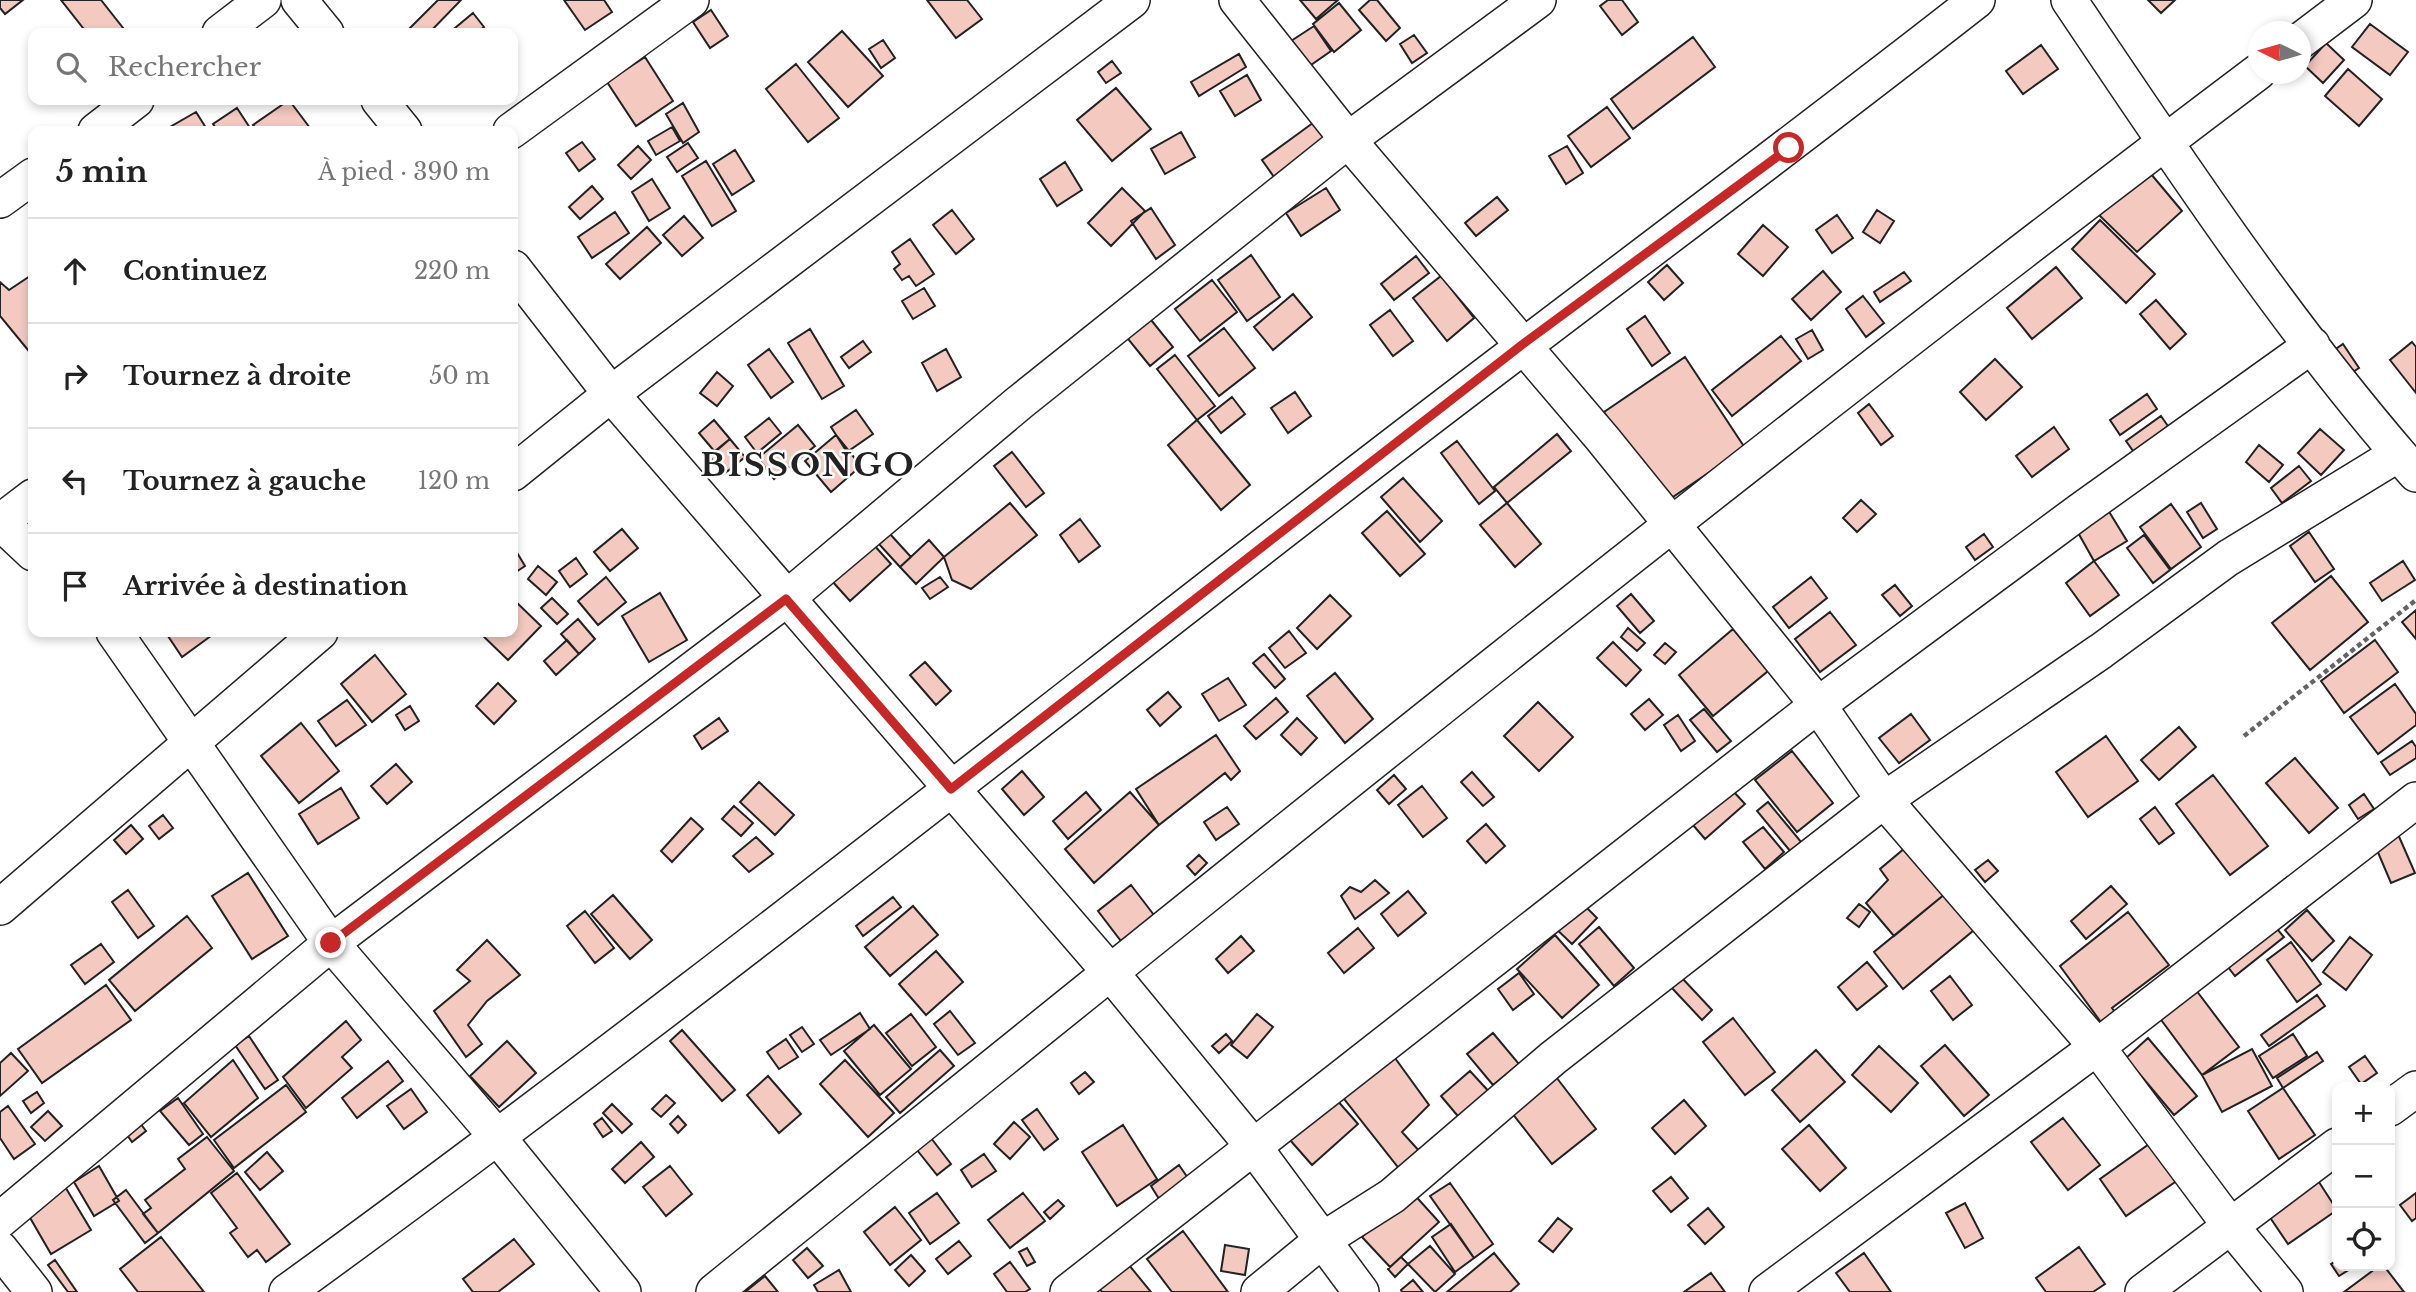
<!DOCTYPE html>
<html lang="fr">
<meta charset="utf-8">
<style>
:root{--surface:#fff;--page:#f6f6f6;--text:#222;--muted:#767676;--line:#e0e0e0}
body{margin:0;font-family:"Libre Baskerville",serif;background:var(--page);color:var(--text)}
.controls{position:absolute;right:21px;bottom:21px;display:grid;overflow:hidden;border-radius:14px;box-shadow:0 4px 10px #0003}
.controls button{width:63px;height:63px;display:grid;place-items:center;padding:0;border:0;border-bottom:2px solid var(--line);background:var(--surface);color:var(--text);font:35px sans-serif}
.compass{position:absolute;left:2248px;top:21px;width:63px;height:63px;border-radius:50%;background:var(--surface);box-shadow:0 4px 10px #0003;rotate:275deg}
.stop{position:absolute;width:21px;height:21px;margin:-16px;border:5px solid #c62828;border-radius:50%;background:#fff}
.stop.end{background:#c62828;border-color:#fff;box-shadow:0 2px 7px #0008}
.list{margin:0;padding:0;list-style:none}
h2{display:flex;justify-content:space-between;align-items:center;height:91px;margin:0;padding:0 28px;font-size:30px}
h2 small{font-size:23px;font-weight:400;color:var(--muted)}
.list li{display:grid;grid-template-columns:46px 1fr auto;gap:21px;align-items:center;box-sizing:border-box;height:105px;padding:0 28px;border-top:2px solid var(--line)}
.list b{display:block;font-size:26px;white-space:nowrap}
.list em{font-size:23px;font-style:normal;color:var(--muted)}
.icon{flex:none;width:38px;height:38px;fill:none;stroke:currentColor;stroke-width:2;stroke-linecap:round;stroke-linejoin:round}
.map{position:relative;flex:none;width:2416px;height:1292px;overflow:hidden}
.search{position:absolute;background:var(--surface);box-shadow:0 4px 10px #0003;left:28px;top:28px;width:490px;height:77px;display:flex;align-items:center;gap:18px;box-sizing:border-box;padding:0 24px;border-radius:14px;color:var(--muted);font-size:26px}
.panel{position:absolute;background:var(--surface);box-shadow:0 4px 10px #0003;left:28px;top:126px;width:490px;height:511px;border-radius:14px}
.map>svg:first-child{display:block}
</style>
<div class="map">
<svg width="2416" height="1292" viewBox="0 0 2416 1292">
<rect width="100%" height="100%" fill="#fff"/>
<path fill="#f3c9c0" stroke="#222" stroke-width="2" d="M0,0H23L5,14L0,8Z
M61,0H101L127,33H87Z
M438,0H461L429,33H416L410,28Z
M564,0H604L612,12L585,30Z
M927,0H967L982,19L956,38Z
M1300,0H1338L1316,19Z
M1370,0H1377L1400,28L1386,41L1359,10Z
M1608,0H1622L1638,22L1622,35L1600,6Z
M2148,0H2175L2161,13Z
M1339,3L1361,30L1334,52L1313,24Z
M711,10L728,36L710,48L693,22Z
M473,13L484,27L477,33H449Z
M2370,24L2408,52L2390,75L2352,47Z
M1314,26L1331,51L1308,67L1291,41Z
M842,31L883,76L848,107L808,62Z
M1414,35L1427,53L1412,63L1400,44Z
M1693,37L1715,67L1633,129L1611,99Z
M883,40L895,58L881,68L869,49Z
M2326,43L2344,60L2323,83L2305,66Z
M2041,45L2058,69L2023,94L2006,71Z
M1239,54L1246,67L1199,96L1191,82Z
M645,57L673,101L636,126L607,82Z
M1112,61L1121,73L1106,83L1098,72Z
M796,64L839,118L808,142L766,89Z
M2348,69L2382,99L2359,126L2325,96Z
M1247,75L1261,100L1235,116L1220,91Z
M1116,88L1151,129L1112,161L1077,120Z
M289,100L310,128L306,131H258L253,125Z
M683,103L699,132L683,143L666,114Z
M1607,107L1630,138L1591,167L1568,136Z
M237,108L252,131H218L213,124Z
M196,112L208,131H163Z
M1321,117L1334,133L1274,177L1262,160Z
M672,127L680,141L656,155L648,141Z
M1181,132L1195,157L1165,174L1151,149Z
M582,142L595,159L579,171L566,153Z
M688,143L698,158L677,172L667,157Z
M638,146L651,160L631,179L618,165Z
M1567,146L1583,173L1566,184L1549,156Z
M735,150L754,181L732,195L713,164Z
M706,161L736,211L712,226L682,176Z
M1065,162L1082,190L1057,206L1040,179Z
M2146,168L2182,211L2137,252L2096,212Z
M652,179L670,208L649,221L632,192Z
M592,186L603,199L580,219L569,207Z
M1122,188L1145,211L1111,246L1088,223Z
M1326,188L1340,210L1301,236L1286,213Z
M1497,197L1508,210L1476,236L1465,223Z
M1151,208L1175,245L1156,259L1131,221Z
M952,210L974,239L956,254L933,225Z
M1877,210L1894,221L1880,243L1863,232Z
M615,212L629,233L592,258L578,237Z
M1837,215L1853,238L1832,253L1816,230Z
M684,216L703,238L682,256L663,235Z
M2100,220L2155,274L2126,303L2072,249Z
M1763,225L1788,247L1763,276L1738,254Z
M647,227L661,243L620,279L606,264Z
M910,239L934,274L916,286L909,276L902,280L894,269L900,264L892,252Z
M1251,255L1280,297L1247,321L1218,280Z
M1416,256L1429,273L1394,300L1381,284Z
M1667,265L1683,283L1664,300L1648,282Z
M2056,267L2082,298L2032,339L2007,308Z
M1823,271L1841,292L1811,320L1792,299Z
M1904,272L1911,281L1880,302L1874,292Z
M33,274V346L28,350L0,316V282L9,290Z
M1441,276L1474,318L1447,341L1413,298Z
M1212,280L1237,312L1200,341L1175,309Z
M924,288L935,306L913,319L902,301Z
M1293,294L1312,317L1273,350L1254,327Z
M1863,296L1884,323L1866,337L1846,309Z
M2156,300L2186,334L2170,349L2140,314Z
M1390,310L1413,341L1393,356L1370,325Z
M1147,315L1173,347L1150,366L1124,334Z
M1645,316L1670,353L1652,366L1627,329Z
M1224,328L1255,368L1219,396L1188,356Z
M810,329L844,386L822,399L788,343Z
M1812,330L1823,350L1808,359L1796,339Z
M1781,336L1801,361L1732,416L1712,390Z
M863,341L871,352L849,368L841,357Z
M2412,342L2416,347V393L2390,360Z
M2343,344L2359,368L2342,379L2327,355Z
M769,349L793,382L771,398L748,365Z
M946,349L961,377L937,391L922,363Z
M1175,355L1215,406L1197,420L1157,369Z
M1685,357L1745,448L1664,503L1604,412Z
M1995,359L2022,387L1986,420L1960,392Z
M717,372L733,386L717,406L700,393Z
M1295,392L1311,416L1288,433L1271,408Z
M2147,394L2157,409L2120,435L2110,420Z
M1232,397L1245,414L1221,433L1208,416Z
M1869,404L1893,436L1881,445L1858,413Z
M856,410L873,434L847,452L831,427Z
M2161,416L2170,429L2136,455L2126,441Z
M769,418L781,433L757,453L745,437Z
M714,420L730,439L715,452L699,433Z
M1197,420L1250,485L1221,510L1168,445Z
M798,425L815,446L774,479L758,458Z
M2054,427L2069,449L2032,477L2016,456Z
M2320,429L2344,450L2321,475L2298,453Z
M1557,434L1571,451L1507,503L1494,487Z
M836,435L861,466L831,492L805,461Z
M730,439L745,457L724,474L709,456Z
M1457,441L1495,491L1479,504L1441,453Z
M2259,445L2283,465L2269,482L2246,462Z
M1012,452L1044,493L1026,507L994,466Z
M2299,466L2311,481L2282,503L2271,488Z
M1403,478L1442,521L1420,542L1381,497Z
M1861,500L1876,514L1857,532L1843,518Z
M1010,503L1037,535L971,589L952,580L944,557Z
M1507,503L1541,544L1515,567L1480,525Z
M2201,503L2217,529L2203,538L2187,512Z
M2171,504L2201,547L2171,569L2140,527Z
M2108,510L2127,541L2094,561L2076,529Z
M1387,511L1425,554L1400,576L1362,533Z
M1080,519L1100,546L1079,562L1060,535Z
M622,529L638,548L610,571L594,552Z
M2309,532L2334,569L2315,582L2290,546Z
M890,534L911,557L900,567L879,544Z
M1984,534L1993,547L1975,560L1966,547Z
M2144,535L2170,570L2153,583L2127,548Z
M929,540L944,557L916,584L900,567Z
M873,544L891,564L850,601L832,581Z
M513,546L525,566L513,574Z
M576,558L587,574L570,587L559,571Z
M2094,561L2119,595L2090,616L2066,583Z
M2403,561L2415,580L2382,601L2370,583Z
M538,566L557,582L546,595L528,579Z
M2331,576L2368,622L2310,670L2272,623Z
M606,577L626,602L598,625L578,601Z
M940,577L948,587L930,599L922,588Z
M1811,577L1827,598L1789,628L1773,607Z
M1895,585L1912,606L1900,616L1882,595Z
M660,593L687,640L649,662L622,616Z
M1631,594L1654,621L1640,633L1617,606Z
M1330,595L1351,616L1317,649L1297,628Z
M552,598L568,614L557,624L541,608Z
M513,599L541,626L508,660L480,633L513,632Z
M2416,610V639L2402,622Z
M1830,612L1856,645L1820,672L1795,639Z
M578,619L595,639L579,654L561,634Z
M1628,628L1645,643L1637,651L1621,637Z
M1733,629L1768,671L1713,716L1679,675Z
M1289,631L1306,653L1285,668L1269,648Z
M174,632H214L215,633L182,657L168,636Z
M567,640L579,654L556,675L544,661Z
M2375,640L2398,672L2344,713L2321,681Z
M1613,642L1641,670L1626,686L1597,658Z
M1665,643L1676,652L1665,664L1654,655Z
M1264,654L1285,679L1275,688L1253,663Z
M375,655L406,694L372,722L341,684Z
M925,662L951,691L936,705L910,675Z
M1335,673L1373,719L1345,743L1307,696Z
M1228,678L1246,705L1219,721L1202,694Z
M498,683L516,701L494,724L476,706Z
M2395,684L2416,714V725L2378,754L2350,717Z
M1168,692L1181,707L1160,726L1147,710Z
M1276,698L1288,712L1256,739L1244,726Z
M1649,699L1663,715L1645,730L1631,714Z
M347,700L366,725L336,746L318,721Z
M1538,702L1573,737L1539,771L1504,736Z
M410,706L419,721L405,730L396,715Z
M1704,709L1731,741L1717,752L1690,720Z
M1911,714L1930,740L1899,763L1879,738Z
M1678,715L1695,741L1681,751L1664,725Z
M719,718L728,731L702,749L694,736Z
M1297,718L1317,738L1301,755L1281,735Z
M301,723L339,771L299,803L261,756Z
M2179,727L2196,747L2159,780L2141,760Z
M1216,735L1240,771L1231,780L1225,773L1159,825L1136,789Z
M2106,736L2138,781L2088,817L2056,772Z
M2412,741L2416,747V758L2390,775L2381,762Z
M1792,751L1833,803L1797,832L1755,780Z
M2295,758L2338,808L2309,833L2266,783Z
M396,764L412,782L387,804L371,786Z
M1022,771L1044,797L1024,815L1002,789Z
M1472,772L1494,797L1483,806L1461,782Z
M1394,775L1406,789L1389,804L1377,790Z
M2213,775L2268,846L2230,875L2176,804Z
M759,782L794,815L775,835L740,802Z
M1422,786L1447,818L1423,837L1398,805Z
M341,788L359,818L318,844L299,814Z
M1733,791L1745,804L1705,839L1693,825Z
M1086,792L1101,810L1068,839L1053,821Z
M1130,792L1159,825L1094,883L1065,849Z
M2364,794L2374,809L2358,819L2349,805Z
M1768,802L1802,843L1791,852L1757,811Z
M734,806L753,823L741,836L722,819Z
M1227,807L1239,824L1216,840L1204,822Z
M2155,807L2174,833L2159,844L2140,819Z
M163,815L173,828L159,839L149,826Z
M691,818L703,829L672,862L661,851Z
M1486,824L1505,846L1486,863L1467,841Z
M131,825L143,839L126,854L114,840Z
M1763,827L1784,852L1765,869L1743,842Z
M2397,832L2415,873L2391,883L2374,843Z
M756,837L773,854L749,872L733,856Z
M1905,848L1945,894L1894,936L1866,903L1888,880L1880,869Z
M1199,855L1207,863L1195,875L1187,866Z
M1988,860L1998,871L1985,882L1975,870Z
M248,873L288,936L252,959L212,896Z
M1375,880L1389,893L1355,919L1341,896L1350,887L1361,892Z
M1131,885L1157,919L1124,945L1098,911Z
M2111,886L2127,904L2086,939L2071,921Z
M128,890L154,926L138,938L112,902Z
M1408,891L1426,913L1398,936L1381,914Z
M1945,894L1974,930L1903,989L1874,952Z
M613,895L652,940L630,959L591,914Z
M893,897L901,907L863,936L856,926Z
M1576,897L1597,918L1572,944L1550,923Z
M1859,904L1870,912L1859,927L1847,918Z
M913,906L938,935L890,976L865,947Z
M2307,910L2334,941L2312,961L2285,930Z
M585,911L614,948L595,963L567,926Z
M2128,912L2169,965L2112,1008L2117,1015L2103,1025L2060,966Z
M187,916L212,948L135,1011L109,980Z
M2272,923L2284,937L2235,976L2224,962Z
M1599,927L1634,968L1614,986L1579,944Z
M1358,928L1374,948L1344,973L1328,953Z
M1555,935L1599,985L1562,1018L1517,969Z
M1241,936L1254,951L1228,973L1216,959Z
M2350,937L2372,955L2346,990L2323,972Z
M487,940L520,975L487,1001L468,1025L482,1044L466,1057L434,1011L470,981L457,970Z
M2291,942L2321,984L2297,1002L2267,960Z
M101,944L114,962L85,984L71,965Z
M936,951L963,982L926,1015L899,984Z
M1867,962L1887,986L1857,1010L1838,987Z
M1519,973L1534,994L1513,1010L1498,989Z
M1950,976L1972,1005L1953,1020L1931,991Z
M1682,978L1712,1010L1702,1020L1671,987Z
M106,985L131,1020L42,1083L18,1049Z
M2196,990L2239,1047L2202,1075L2159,1017Z
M2317,995L2325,1006L2269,1046L2261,1035Z
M950,1011L975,1043L958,1055L934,1024Z
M860,1013L870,1029L831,1055L820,1040Z
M911,1014L936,1047L912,1066L886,1033Z
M1257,1014L1273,1027L1247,1058L1231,1045Z
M1733,1018L1775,1072L1745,1095L1703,1042Z
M346,1021L361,1040L342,1057L352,1068L306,1108L283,1077Z
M874,1025L911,1069L880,1095L844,1051Z
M802,1027L814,1044L802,1052L790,1035Z
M682,1030L735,1090L722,1101L670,1041Z
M1493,1033L1519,1064L1493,1085L1467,1054Z
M1226,1034L1232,1041L1219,1053L1212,1046Z
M2293,1034L2307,1056L2273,1078L2259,1056Z
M249,1036L278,1080L265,1089L235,1045Z
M2148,1038L2197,1096L2174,1115L2126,1058Z
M786,1039L798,1057L779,1069L767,1052Z
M507,1041L536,1073L499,1107L470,1076Z
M1945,1045L1989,1095L1964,1116L1921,1066Z
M1879,1046L1918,1083L1891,1112L1852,1075Z
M2252,1049L2272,1086L2222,1112L2202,1075Z
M940,1050L954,1066L900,1113L886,1097Z
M1816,1050L1845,1082L1800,1122L1772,1090Z
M2317,1052L2323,1061L2283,1088L2277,1078Z
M11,1053L28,1071L0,1096V1063Z
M2365,1056L2377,1073L2361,1084L2349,1067Z
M1395,1058L1429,1105L1402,1132L1421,1153L1401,1171L1341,1095L1356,1079Z
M233,1060L258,1098L211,1137L184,1103Z
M845,1060L894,1113L868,1137L820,1084Z
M388,1061L403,1081L357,1118L342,1098Z
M1470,1071L1492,1095L1462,1121L1441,1096Z
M1085,1072L1094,1082L1079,1094L1071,1083Z
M1553,1073L1596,1129L1552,1164L1508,1108Z
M768,1076L801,1114L779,1133L747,1095Z
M286,1085L306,1112L234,1168L214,1140Z
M2283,1088L2315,1135L2279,1159L2248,1111Z
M411,1089L427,1112L404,1129L387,1106Z
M37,1092L44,1103L31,1113L23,1101Z
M666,1095L675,1103L661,1117L652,1109Z
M178,1098L203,1134L189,1145L160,1111Z
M1336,1099L1358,1124L1312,1165L1290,1140Z
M1684,1100L1706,1126L1675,1154L1652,1128Z
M612,1104L632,1124L622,1133L603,1113Z
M8,1106L35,1144L14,1159L0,1138V1112Z
M1037,1109L1058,1139L1044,1150L1022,1120Z
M48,1111L62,1126L45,1141L31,1127Z
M678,1116L686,1125L678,1133L670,1124Z
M602,1118L612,1131L603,1137L594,1124Z
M2063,1118L2100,1165L2068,1190L2031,1142Z
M137,1119L146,1131L132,1142L123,1129Z
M1014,1122L1030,1137L1010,1159L994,1144Z
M1123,1125L1157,1179L1117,1206L1082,1152Z
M1809,1125L1846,1168L1820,1191L1782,1149Z
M207,1137L234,1171L158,1233L143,1214L151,1208L145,1200L185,1169L178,1159Z
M931,1138L951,1164L937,1175L917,1150Z
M641,1142L654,1157L625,1183L612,1169Z
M2152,1142L2178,1180L2126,1216L2100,1179Z
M267,1152L283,1171L260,1190L245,1172Z
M984,1154L996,1171L972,1187L961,1170Z
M1179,1165L1190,1181L1161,1202L1151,1186Z
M99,1166L119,1201L94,1216L74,1182Z
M670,1166L692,1194L666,1216L643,1187Z
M237,1173L290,1244L266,1262L257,1250L248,1257L230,1233L237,1228L211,1193Z
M1671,1177L1688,1198L1671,1212L1653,1191Z
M2317,1179L2337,1210L2288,1244L2267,1213Z
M1450,1183L1493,1244L1474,1258L1430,1196Z
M64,1185L91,1230L51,1254L25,1209Z
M126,1190L158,1233L145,1243L113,1200Z
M1411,1191L1439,1222L1390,1267L1362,1237Z
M937,1193L959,1223L930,1244L909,1213Z
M1023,1193L1045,1221L1010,1248L988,1220Z
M2416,1193V1218L2412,1221L2400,1205Z
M1058,1200L1064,1206L1050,1219L1044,1212Z
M1965,1203L1983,1238L1965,1248L1946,1213Z
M895,1207L921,1240L890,1265L864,1232Z
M1708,1208L1724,1227L1705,1244L1688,1225Z
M1558,1218L1572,1229L1553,1252L1539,1241Z
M1451,1224L1474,1258L1455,1272L1432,1237Z
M1183,1231L1228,1292H1172L1147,1259Z
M161,1237L204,1292H138L120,1269Z
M514,1239L534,1264L498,1292H473L463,1279Z
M959,1241L971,1256L948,1274L936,1259Z
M1225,1245L1249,1249L1245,1275L1221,1271Z
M1430,1246L1455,1274L1435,1292L1408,1264Z
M2079,1247L2105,1284L2093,1292H2046L2036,1278Z
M807,1248L823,1266L808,1278L793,1260Z
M1027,1248L1035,1262L1027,1266L1019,1252Z
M1494,1253L1519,1284L1510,1292H1447Z
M1864,1253L1891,1292H1850L1836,1273Z
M1120,1254L1151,1292H1102L1090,1277Z
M911,1255L925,1271L909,1286L895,1270Z
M1401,1257L1408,1264L1395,1277L1388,1269Z
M55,1260L77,1292H68L48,1265Z
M2337,1260V1266H2355L2339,1276L2331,1264Z
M1010,1262L1030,1289L1025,1292H1007L994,1274Z
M2379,1266H2384L2404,1292H2344Z
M839,1270L851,1292H818L814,1285Z
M1711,1273L1725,1292H1684Z
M765,1276L778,1292H745Z
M1413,1280L1423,1292H1402L1401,1290Z"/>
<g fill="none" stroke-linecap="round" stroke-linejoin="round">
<g stroke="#222" stroke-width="38">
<path id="minor" d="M299,0L326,33
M1237,0L1348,140L1602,438L1818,705L1884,800L2097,1047L2229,1224L2285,1292
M2069,0C2178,162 2287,327 2416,474
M220,33L263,0
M2300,41L2354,0
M379,100L404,131
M96,131L136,100
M511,131L691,0
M0,200L33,176
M513,268L611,394L1110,972L1253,1146L1361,1292
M513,473L611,394L1132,0
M0,522L33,553
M0,522L33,497
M114,632L331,943L499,1139L623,1292
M0,907L320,632
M2390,1108L2416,1089
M0,1220L331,943L786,599L1019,403L1348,140L1538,0
M0,1249L34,1292
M287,1292C633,1041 968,775 1306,513C1528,340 1755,174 1977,0
M714,1292C1224,880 1734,467 2258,72
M1068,1292L1818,705L2080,511L2312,345
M1259,1292L1321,1241L1392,1196L1553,1058L1884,800L2101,651L2228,558L2398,454
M1767,1292L2097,1047L2416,800
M2143,1292L2337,1146"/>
</g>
<path stroke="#646464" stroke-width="4.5" stroke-dasharray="5 3.5" stroke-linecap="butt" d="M2244,736L2416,600"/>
<use href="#minor" stroke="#fff" stroke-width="35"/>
</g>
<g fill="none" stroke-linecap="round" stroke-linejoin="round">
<path stroke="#c62828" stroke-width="9" d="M331,943L786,599L951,789L1523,344L1789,148"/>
</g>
<g text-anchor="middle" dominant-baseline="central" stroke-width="5" stroke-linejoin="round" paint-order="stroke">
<g font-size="32" font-weight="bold" letter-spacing="2" fill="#222" stroke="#fff">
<text x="808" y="465">BISSONGO</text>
</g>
</g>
</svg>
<div class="controls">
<button>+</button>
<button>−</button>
<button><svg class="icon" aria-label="locate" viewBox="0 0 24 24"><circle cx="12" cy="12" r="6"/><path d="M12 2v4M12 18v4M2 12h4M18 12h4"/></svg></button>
</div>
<svg class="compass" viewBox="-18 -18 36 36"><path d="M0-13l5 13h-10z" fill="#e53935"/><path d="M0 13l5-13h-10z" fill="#767676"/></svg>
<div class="stop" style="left:1789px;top:148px"></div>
<div class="stop end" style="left:331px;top:943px"></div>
<div class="search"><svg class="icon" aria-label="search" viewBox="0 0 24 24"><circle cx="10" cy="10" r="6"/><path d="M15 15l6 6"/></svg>Rechercher</div>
<section class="panel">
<h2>5 min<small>À pied · 390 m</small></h2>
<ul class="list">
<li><svg class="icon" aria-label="ahead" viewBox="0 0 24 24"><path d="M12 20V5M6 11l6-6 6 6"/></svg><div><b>Continuez</b></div><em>220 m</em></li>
<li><svg class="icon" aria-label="right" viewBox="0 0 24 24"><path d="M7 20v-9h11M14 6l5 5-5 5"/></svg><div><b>Tournez à droite</b></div><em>50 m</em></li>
<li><svg class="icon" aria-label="left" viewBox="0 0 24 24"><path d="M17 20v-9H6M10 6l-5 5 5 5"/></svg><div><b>Tournez à gauche</b></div><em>120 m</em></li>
<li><svg class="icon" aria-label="arrive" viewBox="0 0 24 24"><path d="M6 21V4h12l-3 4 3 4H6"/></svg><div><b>Arrivée à destination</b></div></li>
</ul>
</section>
</div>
